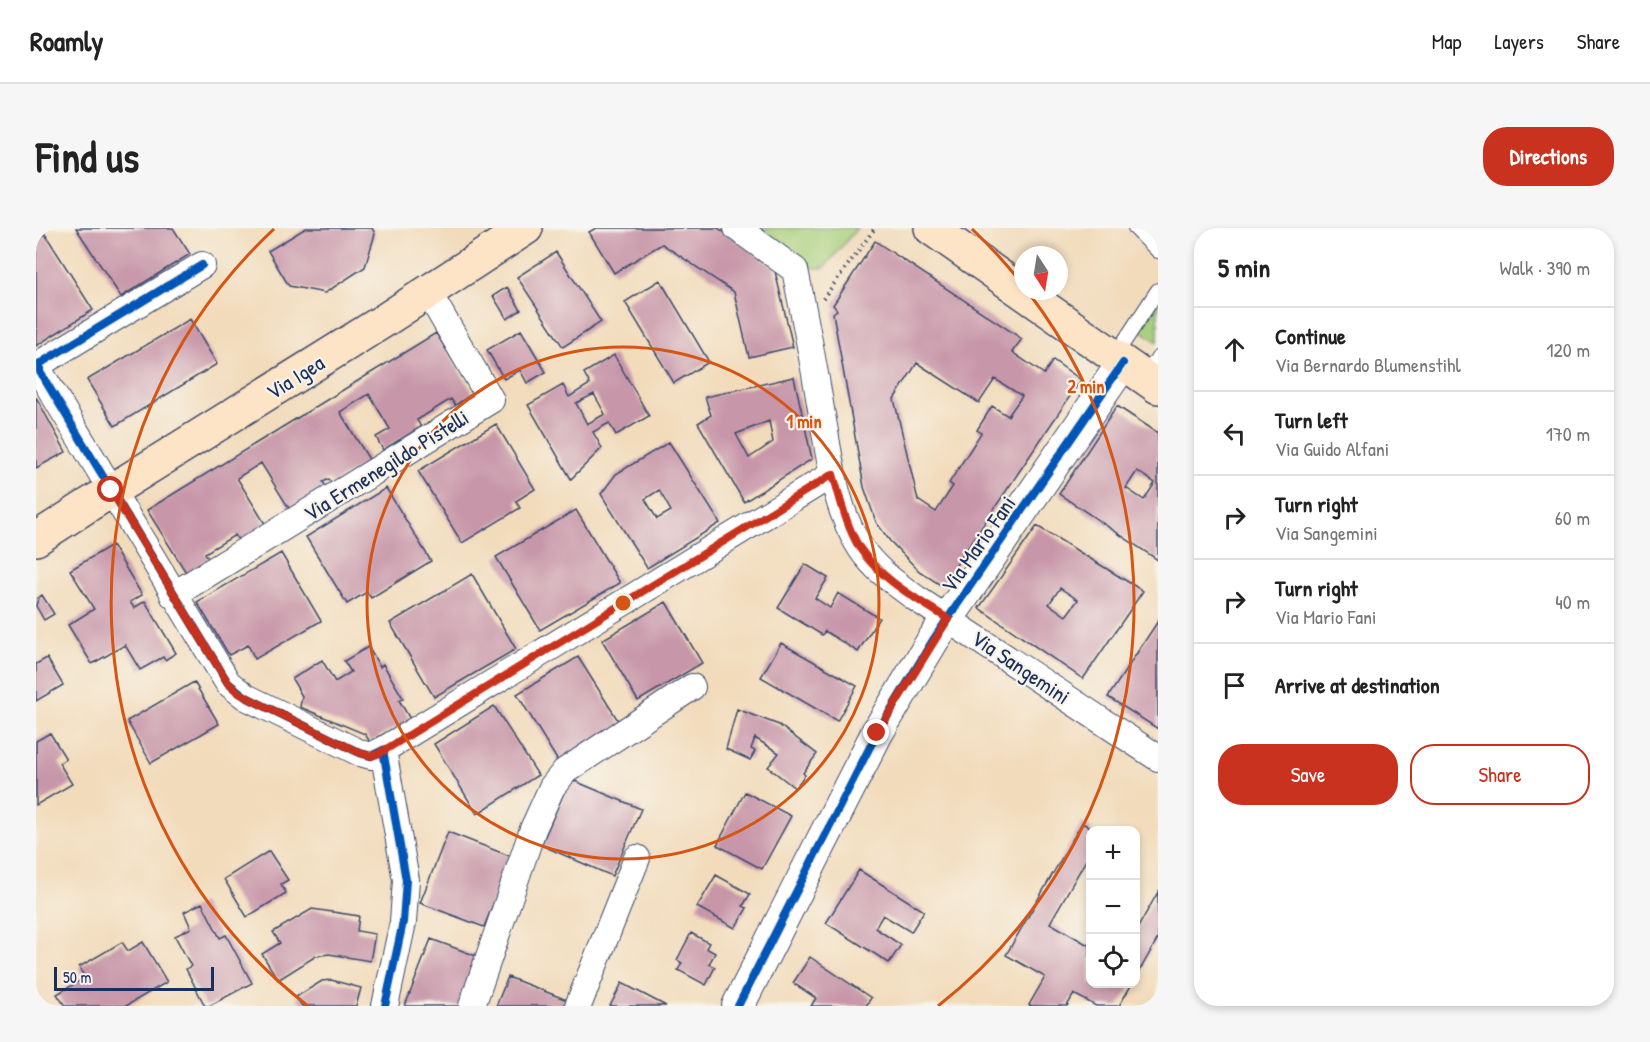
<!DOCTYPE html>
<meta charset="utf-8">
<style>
:root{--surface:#fff;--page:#f6f6f6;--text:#222;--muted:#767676;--line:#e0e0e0;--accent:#c8321e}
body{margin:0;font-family:"Patrick Hand",sans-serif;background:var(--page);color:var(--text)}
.controls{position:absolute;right:18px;bottom:18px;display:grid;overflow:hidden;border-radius:12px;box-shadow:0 3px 9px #0003}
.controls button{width:54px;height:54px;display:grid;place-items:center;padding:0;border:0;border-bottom:2px solid var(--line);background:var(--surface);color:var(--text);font:30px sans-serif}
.compass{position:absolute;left:978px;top:18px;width:54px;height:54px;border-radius:50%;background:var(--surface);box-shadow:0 3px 9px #0003;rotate:168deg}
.scale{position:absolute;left:18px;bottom:15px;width:160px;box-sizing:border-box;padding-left:6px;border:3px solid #1b2f5e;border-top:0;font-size:16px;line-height:21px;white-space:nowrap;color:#1b2f5e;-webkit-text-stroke:4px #f7f3e8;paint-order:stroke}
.stop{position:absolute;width:18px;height:18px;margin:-14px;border:4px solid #c8321e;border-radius:50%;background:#fff}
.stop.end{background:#c8321e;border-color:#fff;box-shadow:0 2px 6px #0008}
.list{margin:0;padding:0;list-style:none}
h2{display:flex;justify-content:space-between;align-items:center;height:78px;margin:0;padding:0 24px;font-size:26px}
h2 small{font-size:20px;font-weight:400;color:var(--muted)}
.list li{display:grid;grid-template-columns:39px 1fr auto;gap:18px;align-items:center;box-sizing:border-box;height:84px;padding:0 24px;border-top:2px solid var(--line)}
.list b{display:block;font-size:22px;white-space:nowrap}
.list p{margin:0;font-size:20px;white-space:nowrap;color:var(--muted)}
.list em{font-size:20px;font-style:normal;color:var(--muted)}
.actions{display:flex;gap:12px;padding:18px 24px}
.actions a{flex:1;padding:14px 0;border:2px solid var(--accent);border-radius:24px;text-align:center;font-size:21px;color:var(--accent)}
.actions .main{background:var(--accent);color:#fff}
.icon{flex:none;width:33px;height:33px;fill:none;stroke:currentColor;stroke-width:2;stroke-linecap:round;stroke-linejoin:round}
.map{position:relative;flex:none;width:1122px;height:778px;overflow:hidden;border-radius:24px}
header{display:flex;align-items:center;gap:36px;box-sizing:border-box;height:84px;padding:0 30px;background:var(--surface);border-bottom:2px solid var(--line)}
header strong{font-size:28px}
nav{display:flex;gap:33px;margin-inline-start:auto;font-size:21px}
.intro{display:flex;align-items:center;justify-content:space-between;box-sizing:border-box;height:144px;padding:0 36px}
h1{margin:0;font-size:42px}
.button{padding:15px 27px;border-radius:24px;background:var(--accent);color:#fff;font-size:21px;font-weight:700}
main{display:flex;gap:36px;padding:0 36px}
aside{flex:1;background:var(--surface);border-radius:24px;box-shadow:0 3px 9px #0003}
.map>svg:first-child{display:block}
</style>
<header>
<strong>Roamly</strong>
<nav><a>Map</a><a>Layers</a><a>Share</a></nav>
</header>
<div class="intro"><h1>Find us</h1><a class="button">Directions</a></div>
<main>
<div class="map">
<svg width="1122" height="778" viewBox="0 0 1122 778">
<rect width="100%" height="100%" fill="#f7f3e8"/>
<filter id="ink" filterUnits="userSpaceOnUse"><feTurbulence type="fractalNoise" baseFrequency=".0167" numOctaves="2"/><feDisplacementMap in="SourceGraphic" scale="12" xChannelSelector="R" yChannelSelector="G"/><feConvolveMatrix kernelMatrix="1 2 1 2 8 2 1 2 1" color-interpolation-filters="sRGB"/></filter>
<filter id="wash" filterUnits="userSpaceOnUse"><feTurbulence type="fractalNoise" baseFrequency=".008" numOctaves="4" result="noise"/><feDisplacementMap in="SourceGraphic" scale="24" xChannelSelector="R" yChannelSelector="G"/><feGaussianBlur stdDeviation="1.35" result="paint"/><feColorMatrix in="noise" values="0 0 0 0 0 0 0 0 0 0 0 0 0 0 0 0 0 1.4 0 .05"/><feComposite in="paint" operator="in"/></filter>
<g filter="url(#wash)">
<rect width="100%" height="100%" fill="#f2dbbb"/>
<path fill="#a7cf7a" stroke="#617f6c" stroke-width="1.5" d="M721,0H821L788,40H773Z
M1122,70V114L1102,100Z"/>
<g id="blocks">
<path fill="#c796a9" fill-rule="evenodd" d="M40,0H137L154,26L85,69Z
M270,0H336L339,6L329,39L289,65L253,58L232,23Z
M560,0H682L738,39L757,119L713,129L698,64L626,16L578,45L553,4Z
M9,6L57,82L0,118V12Z
M839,13L986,111L976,124L1008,146L1017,132L1045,152L906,358L883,343L854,313L840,294L828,259L797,85L801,82L797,77ZM881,135L943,175L959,151L986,168L972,188L956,178L941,202L945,205L913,255L917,258L900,284L882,272L858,171Z
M520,24L565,94L527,119L481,49Z
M624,52L673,134L638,155L589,74Z
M471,59L485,82L471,91L457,68Z
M154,91L181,136L79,198L51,152Z
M485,102L510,144L491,155L484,142L468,151L451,122Z
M400,105L437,165L419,177L415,171L381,192L385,199L347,222L340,209L354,201L333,166L304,184L334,233L296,256L293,251L287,254L290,259L254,282L225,235L201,250L231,299L204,315L199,307L169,325L173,332L151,346L111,282Z
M578,127L613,188L580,207L573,195L557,204L566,220L535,251L492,177L527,157L533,169L554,156L548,145ZM558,166L569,186L551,196L540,175Z
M758,149L776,231L708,274L662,195L675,187L669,169ZM733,193L737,214L713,230L700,206Z
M0,169L30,224L0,240Z
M1081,178L1122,205V332L1023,266ZM1101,243L1119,255L1108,272L1090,260Z
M460,196L499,261L480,273L484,280L426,315L382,243Z
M633,214L684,295L611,340L565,266L580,246ZM623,262L635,283L621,291L609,271Z
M350,260L395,333L335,370L331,364L311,376L270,309Z
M540,282L584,355L504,402L460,329Z
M1001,298L1107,363L1047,451L943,380ZM1024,360L1042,372L1030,388L1013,376Z
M76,317L106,367L94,374L98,380L109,373L140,425L129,432L127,429L104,442L89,417L56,436L32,397L58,381L34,342Z
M245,325L285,393L219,431L212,417L193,427L161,374Z
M769,336L792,350L779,370L794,380L802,365L843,390L822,424L789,403L786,407L742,380Z
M436,346L480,421L398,469L354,395Z
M6,367L18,386L8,392L0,378L2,370Z
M630,374L666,435L602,473L566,412Z
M1122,393V501L1072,469Z
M745,415L821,458L801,493L725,449Z
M332,419L344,439L347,436L367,470L363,472L374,491L334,514L329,506L264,479L266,468L256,451L286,432L299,454L315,444L308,433Z
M542,429L585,497L523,535L481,466Z
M11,430L27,457L0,473V436Z
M158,454L183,496L115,535L91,493Z
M458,478L502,547L441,586L398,516Z
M701,481L743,497L781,526L767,545L769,547L759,560L732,539L743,525L719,510L715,521L719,523L714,532L690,521Z
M14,505L30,531L23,535L36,556L0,577V513Z
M534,551L605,581L576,648L505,617Z
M709,564L755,588L726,641L681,617Z
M1046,595L1060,602H1054V625L1014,695L1054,718V756H1096L1083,778H1060L1038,766L1031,778H995L993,777L1009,749L970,727Z
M412,604L476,629L448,699L384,675Z
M233,623L252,652L245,656L250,665L211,689L188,651Z
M823,642L888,683L875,704L847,687L839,700L865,717L853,735L790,695Z
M680,647L714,666L707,678L711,680L699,700L661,679Z
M1122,664V710L1100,749V703Z
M166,675L184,710L190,707L216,755L173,778H169L150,741L155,738L139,708L155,700L148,684Z
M276,681L323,688L321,703L339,706L334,733L293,726L280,728L242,752L226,726L244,715L237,704Z
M655,705L673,715L670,720L679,725L673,736L679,739L670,757L642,742L646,735L641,732Z
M395,711L443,729L424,778H369Z
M86,714L92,723L107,714L131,754L90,778H29L21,766L49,750L43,739Z
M774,729L835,770L830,778H775L780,770L757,755Z
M472,749L531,772L529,778H460Z
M295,752L325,760L320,778H266L260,769L286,753Z
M586,755L630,778H574Z"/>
</g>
</g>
<g filter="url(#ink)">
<use href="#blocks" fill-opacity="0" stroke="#3b496c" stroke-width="1.5"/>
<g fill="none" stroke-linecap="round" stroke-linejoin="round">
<g stroke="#3b496c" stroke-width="16">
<path id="service" d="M1099,0L1122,23
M1078,129L1122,62
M1108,149L1122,130"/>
</g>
<g stroke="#3b496c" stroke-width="28">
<path id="minor" d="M701,0L759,42C769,90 778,138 786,187C794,230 799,281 824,319C838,341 860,356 881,371L1122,530
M166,37L8,133L4,136V144L192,455L210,469L324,525L335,528L347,522L370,652L367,694L349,778
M137,367L455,172L392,64
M347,522L797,246
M436,778L497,601L516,559L529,543L656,459
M542,778L601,630"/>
</g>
<g stroke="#3b496c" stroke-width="34">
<path id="tertiary" d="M702,778L841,505L897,412L1087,135"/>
</g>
<g stroke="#3b496c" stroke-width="36">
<path id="secondary" d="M895,0L1122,159
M0,311L54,276L349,92L490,0"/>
</g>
<path stroke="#3b496c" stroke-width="4" stroke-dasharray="1.5 4.5" stroke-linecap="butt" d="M787,71L839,0"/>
<use href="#service" stroke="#fff" stroke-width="14"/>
<use href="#minor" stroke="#fff" stroke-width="26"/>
<use href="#tertiary" stroke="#fff" stroke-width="32"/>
<use href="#secondary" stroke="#fee4c6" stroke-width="33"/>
<g stroke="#f7f3e8" stroke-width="11">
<path id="cycleway" d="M166,37L8,133L4,136V144L192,455L210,469L324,525L335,528L347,522L370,652L367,694L349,778
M702,778L841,505L897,412L1087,135"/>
</g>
<use href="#cycleway" stroke="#0057b8" stroke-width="8"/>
</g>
</g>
<g fill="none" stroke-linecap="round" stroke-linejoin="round" filter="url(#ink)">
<path stroke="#c8321e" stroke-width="8" d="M75,262L192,455L203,465L218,473L324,525L335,528L344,525L797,246C804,270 810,297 823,319C844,351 881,371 912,391L841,505"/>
</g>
<g fill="none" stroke="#d45514" stroke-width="3">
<circle cx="587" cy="375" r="256"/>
<path d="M272 778A511 511 0 0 1 238 1M936 1A511 511 0 0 1 987 57M992 64A511 511 0 0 1 902 778"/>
</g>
<g text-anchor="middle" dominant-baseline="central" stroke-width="4.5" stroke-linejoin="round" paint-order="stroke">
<g font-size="22" fill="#1b2f5e" stroke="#f7f3e8">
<text transform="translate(259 149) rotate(-32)">Via Igea</text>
<text transform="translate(350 237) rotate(-32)">Via Ermenegildo Pistelli</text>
<text transform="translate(942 316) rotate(-55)">Via Mario Fani</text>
<text transform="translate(985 439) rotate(34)">Via Sangemini</text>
</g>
</g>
<circle cx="587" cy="375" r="9" fill="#d45514" stroke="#f7f3e8" stroke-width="3"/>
<g font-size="18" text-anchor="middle" font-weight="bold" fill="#d45514" stroke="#f7f3e8" stroke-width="4.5" stroke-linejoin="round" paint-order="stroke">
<text x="1050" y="165">2 min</text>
<text x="768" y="200">1 min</text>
</g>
</svg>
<div class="controls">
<button>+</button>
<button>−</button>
<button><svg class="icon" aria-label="locate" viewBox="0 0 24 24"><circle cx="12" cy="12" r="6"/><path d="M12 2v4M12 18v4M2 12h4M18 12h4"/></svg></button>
</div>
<svg class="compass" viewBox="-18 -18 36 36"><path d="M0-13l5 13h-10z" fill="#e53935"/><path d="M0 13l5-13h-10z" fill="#767676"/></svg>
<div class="scale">50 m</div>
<div class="stop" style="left:75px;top:262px"></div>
<div class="stop end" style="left:841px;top:505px"></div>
</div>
<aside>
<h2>5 min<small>Walk · 390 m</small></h2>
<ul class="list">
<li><svg class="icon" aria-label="ahead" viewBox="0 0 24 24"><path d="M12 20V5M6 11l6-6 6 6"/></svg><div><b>Continue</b><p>Via Bernardo Blumenstihl</p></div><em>120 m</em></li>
<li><svg class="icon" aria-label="left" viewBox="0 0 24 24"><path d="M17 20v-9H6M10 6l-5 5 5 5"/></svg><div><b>Turn left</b><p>Via Guido Alfani</p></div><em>170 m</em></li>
<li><svg class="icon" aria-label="right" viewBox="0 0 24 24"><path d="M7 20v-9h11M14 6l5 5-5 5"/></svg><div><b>Turn right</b><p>Via Sangemini</p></div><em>60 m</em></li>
<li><svg class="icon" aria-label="right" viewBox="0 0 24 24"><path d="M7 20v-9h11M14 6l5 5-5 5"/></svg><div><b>Turn right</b><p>Via Mario Fani</p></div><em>40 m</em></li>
<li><svg class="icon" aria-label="arrive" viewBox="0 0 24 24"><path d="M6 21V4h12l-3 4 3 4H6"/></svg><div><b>Arrive at destination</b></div></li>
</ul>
<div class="actions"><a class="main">Save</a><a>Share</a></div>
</aside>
</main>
